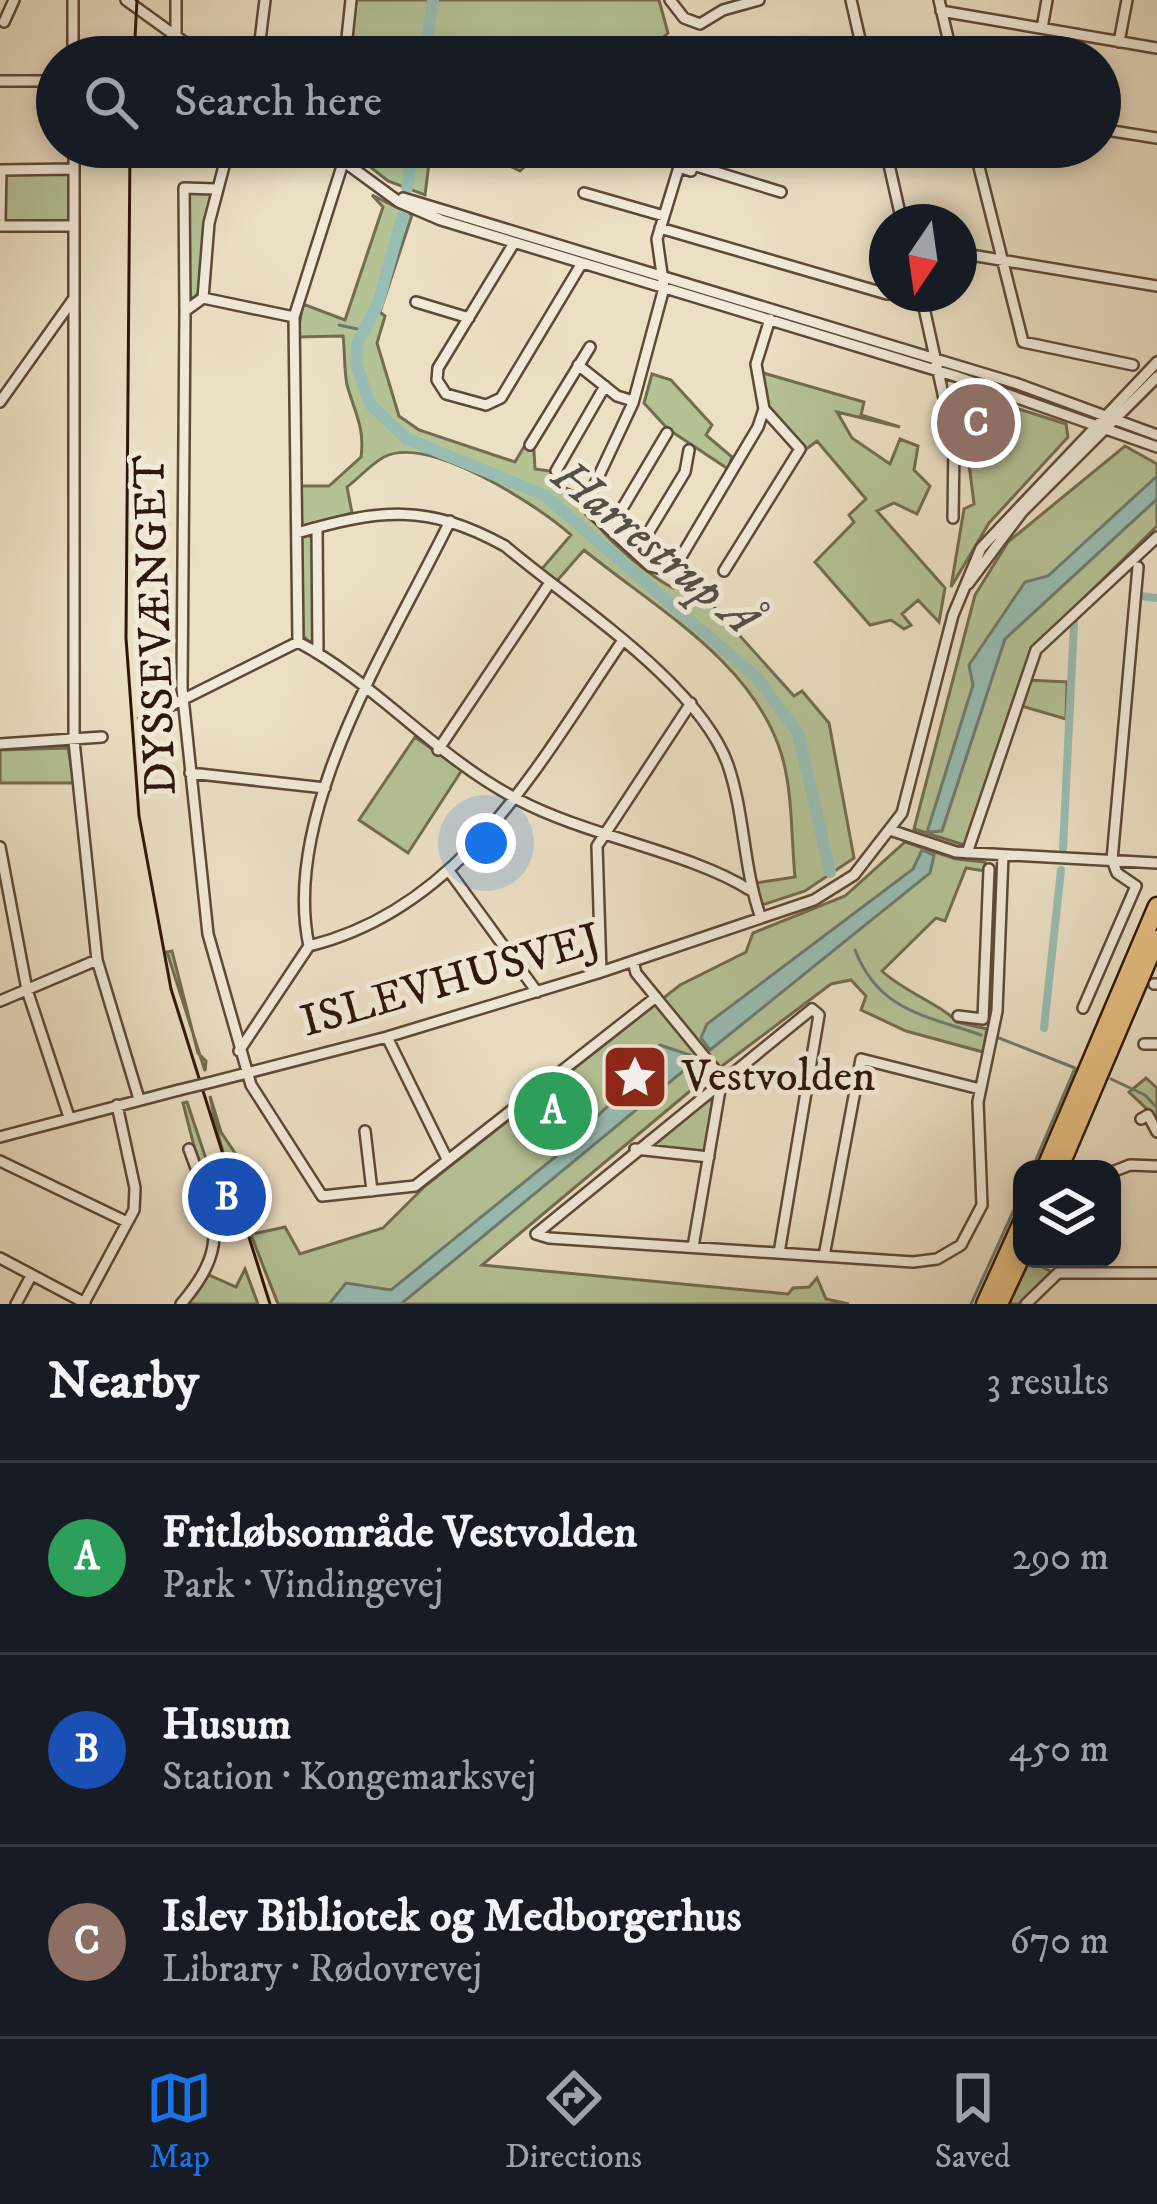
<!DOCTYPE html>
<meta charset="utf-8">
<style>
:root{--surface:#171b24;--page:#20242c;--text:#f1f3f6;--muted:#9ea1a6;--line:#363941;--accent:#1a73e8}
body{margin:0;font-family:"IM FELL DW Pica",serif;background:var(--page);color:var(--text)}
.controls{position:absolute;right:36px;bottom:36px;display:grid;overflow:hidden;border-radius:24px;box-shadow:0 6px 18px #0003}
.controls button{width:108px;height:108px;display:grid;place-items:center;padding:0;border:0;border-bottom:3px solid var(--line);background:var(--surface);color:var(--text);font:60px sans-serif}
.compass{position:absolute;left:869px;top:204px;width:108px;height:108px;border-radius:50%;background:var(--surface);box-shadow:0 6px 18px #0003;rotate:193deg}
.you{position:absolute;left:486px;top:843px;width:42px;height:42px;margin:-30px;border:9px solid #fff;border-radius:50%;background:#1a73e8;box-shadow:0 0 0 18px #1a73e833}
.badge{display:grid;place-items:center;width:78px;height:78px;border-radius:50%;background:var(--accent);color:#fff;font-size:39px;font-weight:700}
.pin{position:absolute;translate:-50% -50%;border:6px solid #fff;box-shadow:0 3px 12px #0006}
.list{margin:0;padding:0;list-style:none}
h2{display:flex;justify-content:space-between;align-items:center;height:156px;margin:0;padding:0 48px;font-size:51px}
h2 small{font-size:39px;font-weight:400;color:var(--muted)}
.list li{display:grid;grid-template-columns:78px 1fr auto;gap:36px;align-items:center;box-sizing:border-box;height:192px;padding:0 48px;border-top:3px solid var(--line)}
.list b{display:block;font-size:45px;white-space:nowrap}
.list p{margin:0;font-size:39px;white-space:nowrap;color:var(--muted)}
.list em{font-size:39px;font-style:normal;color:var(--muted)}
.icon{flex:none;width:66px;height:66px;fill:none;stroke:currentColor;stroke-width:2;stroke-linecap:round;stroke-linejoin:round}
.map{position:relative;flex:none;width:1157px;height:1304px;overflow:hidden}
.search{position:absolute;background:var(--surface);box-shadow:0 6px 18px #0003;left:36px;right:36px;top:36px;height:132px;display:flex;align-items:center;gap:30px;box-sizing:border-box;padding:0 42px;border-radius:66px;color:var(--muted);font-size:45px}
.sheet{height:732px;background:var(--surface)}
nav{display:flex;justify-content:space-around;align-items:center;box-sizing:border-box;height:168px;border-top:3px solid var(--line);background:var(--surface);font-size:33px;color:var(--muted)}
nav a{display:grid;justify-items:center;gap:6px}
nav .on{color:var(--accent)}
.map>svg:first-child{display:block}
</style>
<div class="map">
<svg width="1157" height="1304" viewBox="0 0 1157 1304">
<rect width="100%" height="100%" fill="#ebdfc4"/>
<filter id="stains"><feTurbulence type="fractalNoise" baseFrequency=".00167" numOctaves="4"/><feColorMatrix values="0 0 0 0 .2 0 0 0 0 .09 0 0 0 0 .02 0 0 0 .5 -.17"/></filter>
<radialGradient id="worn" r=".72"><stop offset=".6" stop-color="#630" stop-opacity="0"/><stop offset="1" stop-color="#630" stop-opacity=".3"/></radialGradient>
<path fill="#b4c296" stroke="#726c50" stroke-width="3" d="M356,0H659L668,33L641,57L495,51L491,57H349Z
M345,147H431L425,195L388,181Z
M472,147H545L520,171Z
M4,172H70V222H5Z
M187,191L211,193L199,293L185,305Z
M372,195L412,215L380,312L385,316L377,343L399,416L419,430L515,462L525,445L534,451L535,469L564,473L563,487L583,495C584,524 647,575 673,588L676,581L709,590L705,597L794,696L802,691L829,723L854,858L805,891L762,905L756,883L795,877C791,837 793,795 782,756C754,662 655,608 584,550L556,582L541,570L571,535C539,506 428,434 384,457C371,464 359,478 347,487L352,513L302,527L300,486H329L361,457C365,428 355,413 347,385C344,370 345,352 343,336L297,337L303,304L345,320L383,207Z
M760,372L864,402L861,415L900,427L837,412L852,438L890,464L900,439L918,446L914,470L930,486L917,514L894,503L877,511L945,588L939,622L918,600L902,614L911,625L904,629L891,620L870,625L815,562L854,522L849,515L866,499L817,441L805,450L767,408Z
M652,374L671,380L712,425L706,435L732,457L728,469L668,429L644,403Z
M956,389L1066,424L1068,437L989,523L951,587L964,509L974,504L967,448L955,429L977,444L997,418L981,406L963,407Z
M1125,446L1157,464V526L1032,649L967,846L914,829L975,595L1008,542Z
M307,535L315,539L316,639L309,642L303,636L300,539Z
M1027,680L1067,682L1066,719L1018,705Z
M415,737L462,770L408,853L359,820Z
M68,748L74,783H0V750Z
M905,842L956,859L985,862V871L966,868L945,921L936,918L882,971C901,990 949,1009 956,1022L987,1029L983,1052L906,1031L861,1010L866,996L851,980L831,984L702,1081L482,1265L788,1294L793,1288L809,1287L817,1278L826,1299L849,1304H278C252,1237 222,1167 210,1096L221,1132L249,1174L239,1179L253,1234L285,1227L300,1254L383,1228L425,1186L680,985L746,952L753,933L845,896Z
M172,951L198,1053L206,1061L205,1071L167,952Z
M1146,1078L1157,1088V1128L1150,1112L1129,1092Z
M714,1090L705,1155L641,1150Z
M187,1102L233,1240L217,1236L183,1103Z
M1029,1260L1052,1272L1019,1304H1009Z
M245,1269L258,1304H185L209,1275L236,1287Z"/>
<path fill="#98bdb3" stroke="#6e7a6f" stroke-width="3" d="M1157,476V499L1005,639L942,831L927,832L973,685L969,665L1025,582L1048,576Z
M922,850L934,855L930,873L710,1050L701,1038L707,1024L913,869Z
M660,1045L699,1058L401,1304H329L346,1283L391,1290L559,1154L625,1089L626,1073Z"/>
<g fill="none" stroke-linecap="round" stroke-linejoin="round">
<path stroke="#6e7a6f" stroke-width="3" d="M339,325L362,330
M855,950C879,1011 924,1015 981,1035
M999,1038L1075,1068L1032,1169
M1111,1079L1145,1095L1157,1108
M971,1304L1022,1192"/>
<path stroke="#98bdb3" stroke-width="8" d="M1141,596L1157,598
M1063,848L1074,623
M1044,1028L1061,870"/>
<path stroke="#98bdb3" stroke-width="12" d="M424,57L433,0
M407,188L413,147
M403,215L378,304L357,344L356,363L370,404L407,439L544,495L757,678L798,733L830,872"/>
<g stroke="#5e4838" stroke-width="14">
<path id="minor" d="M73,0V57
M126,0L205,57
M670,0L684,18L700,24L723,10L759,0
M851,0L864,57
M939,0L952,55
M941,11L1157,48
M4,22L14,0
M1042,28L1047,0
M176,35V0
M1119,42L1127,0
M258,57L265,0
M345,57L351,0
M0,81H57
M1100,129L1157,138
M74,147V741L97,960L139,1099
M229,147L209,223L203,298L185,311L182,688L208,934L251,1085L322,1196L415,1186L656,997
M324,147L399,202L441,220L955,376L1157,447
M885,147L902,222
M974,147L1023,342L1133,365
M584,193L664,216
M403,198L1018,384L1157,435
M0,221L1,170L74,169
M0,226H74
M660,228L887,294
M514,243L438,368L437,380L446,394L486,405L501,398L582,263
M959,253L1157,286
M921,294L954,444L953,518
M203,298L294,317
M416,302L469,318
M185,311L184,188L215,189
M770,319L756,364L764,409L758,427L678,562L662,569L650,566L590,511L587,501L633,403L664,288L657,239L679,167L691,171L693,165L781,192
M578,365L617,396L633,401
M0,402L74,298
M530,445L590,347
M556,471L605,386
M317,528L318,653
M610,529L667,433
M297,533C380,509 427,503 505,546C572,603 699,683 728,765C745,815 743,868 761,918
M636,553L685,472L689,450
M724,571L800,449L764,409
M968,584L1022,512L1157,377
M298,642C377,684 436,757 517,799C588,837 688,851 750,890
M144,719L298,642L294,317L343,163
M0,744L102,737
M438,750L549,584
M190,773L325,788
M893,831L956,852L1157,863
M0,847L27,990L69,1117
M967,853L1036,650L1157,537
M1112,860L1138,567
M449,871L537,992
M309,946C280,811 393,639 450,521
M309,946C462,909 539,763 621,643
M633,961L636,973L722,1078L693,1247
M601,972L597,846L691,703
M1154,984H1157
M0,1001L97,960
M1083,1008L1136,886L1117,873L1112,860
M958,1016L983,1019L989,869
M387,1037L447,1159
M1144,1044H1157
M239,1051L309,946
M208,1083L387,1037L598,973L814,900L854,875L902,813L953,615L981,548L1157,362
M1141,1119L1148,1115L1157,1132
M365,1131L372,1191
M0,1137L179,1090
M635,1149L709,1157
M0,1161L127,1222
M1112,1172L1130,1165L1157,1166
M779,1253L819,1015L812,1009L536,1234L549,1238L913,1262L937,1259L961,1245L982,1205L978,1102L997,1011L1003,855
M824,1256L861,1059L980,1089
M0,1258L85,1303
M84,1303L134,1210L135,1188L117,1105
M16,1304L31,1276
M181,1304C233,1243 214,1218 189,1149
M1026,1304L1058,1273H1157"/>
</g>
<g stroke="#2f160a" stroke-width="21">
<path id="highway" d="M1045,1169L1157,906
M1059,1169L1157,939
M985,1304L1022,1222
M999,1304L1022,1255"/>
</g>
<use href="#minor" stroke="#f2ead9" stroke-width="9"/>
<use href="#highway" stroke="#e6c082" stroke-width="16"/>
<path stroke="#2f160a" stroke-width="3" d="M134,57L137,0
M130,147L126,638L139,816L171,989L270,1304"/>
<g stroke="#5e4838" stroke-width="14" stroke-linecap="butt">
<path id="minor-bridge" d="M179,1090L208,1083"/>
</g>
<use href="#minor-bridge" stroke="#f2ead9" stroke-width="9"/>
</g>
<defs>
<g id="sight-square" transform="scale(3.45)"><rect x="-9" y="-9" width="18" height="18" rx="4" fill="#8f2418" stroke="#f2ead9"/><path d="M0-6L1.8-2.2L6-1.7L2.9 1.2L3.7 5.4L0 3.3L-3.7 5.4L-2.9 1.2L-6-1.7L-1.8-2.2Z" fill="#fff"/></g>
</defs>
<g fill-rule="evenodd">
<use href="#sight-square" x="635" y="1077"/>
</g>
<g text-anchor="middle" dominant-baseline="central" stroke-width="10" stroke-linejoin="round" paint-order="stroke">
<g font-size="45" fill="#2f160a" stroke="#f2ead9">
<text transform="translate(156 625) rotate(-92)">DYSSEVÆNGET</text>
<text transform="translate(451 981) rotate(-16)">ISLEVHUSVEJ</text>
</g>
<g font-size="45" fill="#2f160a" stroke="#f2ead9" text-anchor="start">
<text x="682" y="1077">Vestvolden</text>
</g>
<g font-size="48" font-style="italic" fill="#545045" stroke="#f2ead9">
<text transform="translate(655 548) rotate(39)">Harrestrup Å</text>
</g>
</g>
<rect width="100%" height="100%" filter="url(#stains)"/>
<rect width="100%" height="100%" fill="url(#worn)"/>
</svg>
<div class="controls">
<button><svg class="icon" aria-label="layers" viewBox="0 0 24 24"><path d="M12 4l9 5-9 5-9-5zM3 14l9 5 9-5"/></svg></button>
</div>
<svg class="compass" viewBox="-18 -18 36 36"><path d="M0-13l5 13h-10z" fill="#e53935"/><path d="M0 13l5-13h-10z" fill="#9ea1a6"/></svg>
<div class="you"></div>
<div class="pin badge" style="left:553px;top:1111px;background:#2e9e5b">A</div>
<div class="pin badge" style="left:227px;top:1197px;background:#1a4fb4">B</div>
<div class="pin badge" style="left:976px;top:423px;background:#8d6e63">C</div>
<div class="search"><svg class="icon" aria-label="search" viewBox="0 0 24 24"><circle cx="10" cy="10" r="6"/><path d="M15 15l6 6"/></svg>Search here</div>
</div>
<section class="sheet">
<h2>Nearby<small>3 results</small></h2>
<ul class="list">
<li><span class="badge" style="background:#2e9e5b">A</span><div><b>Fritløbsområde Vestvolden</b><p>Park · Vindingevej</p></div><em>290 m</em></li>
<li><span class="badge" style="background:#1a4fb4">B</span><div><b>Husum</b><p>Station · Kongemarksvej</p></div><em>450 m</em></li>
<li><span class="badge" style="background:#8d6e63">C</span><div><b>Islev Bibliotek og Medborgerhus</b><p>Library · Rødovrevej</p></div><em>670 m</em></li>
</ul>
</section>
<nav>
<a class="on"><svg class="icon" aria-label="map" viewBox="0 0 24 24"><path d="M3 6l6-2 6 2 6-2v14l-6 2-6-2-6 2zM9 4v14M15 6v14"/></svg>Map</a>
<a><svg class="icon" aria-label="directions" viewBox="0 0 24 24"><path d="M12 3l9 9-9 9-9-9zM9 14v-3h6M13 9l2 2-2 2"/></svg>Directions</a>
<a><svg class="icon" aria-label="saved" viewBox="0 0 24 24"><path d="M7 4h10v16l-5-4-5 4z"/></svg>Saved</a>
</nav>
